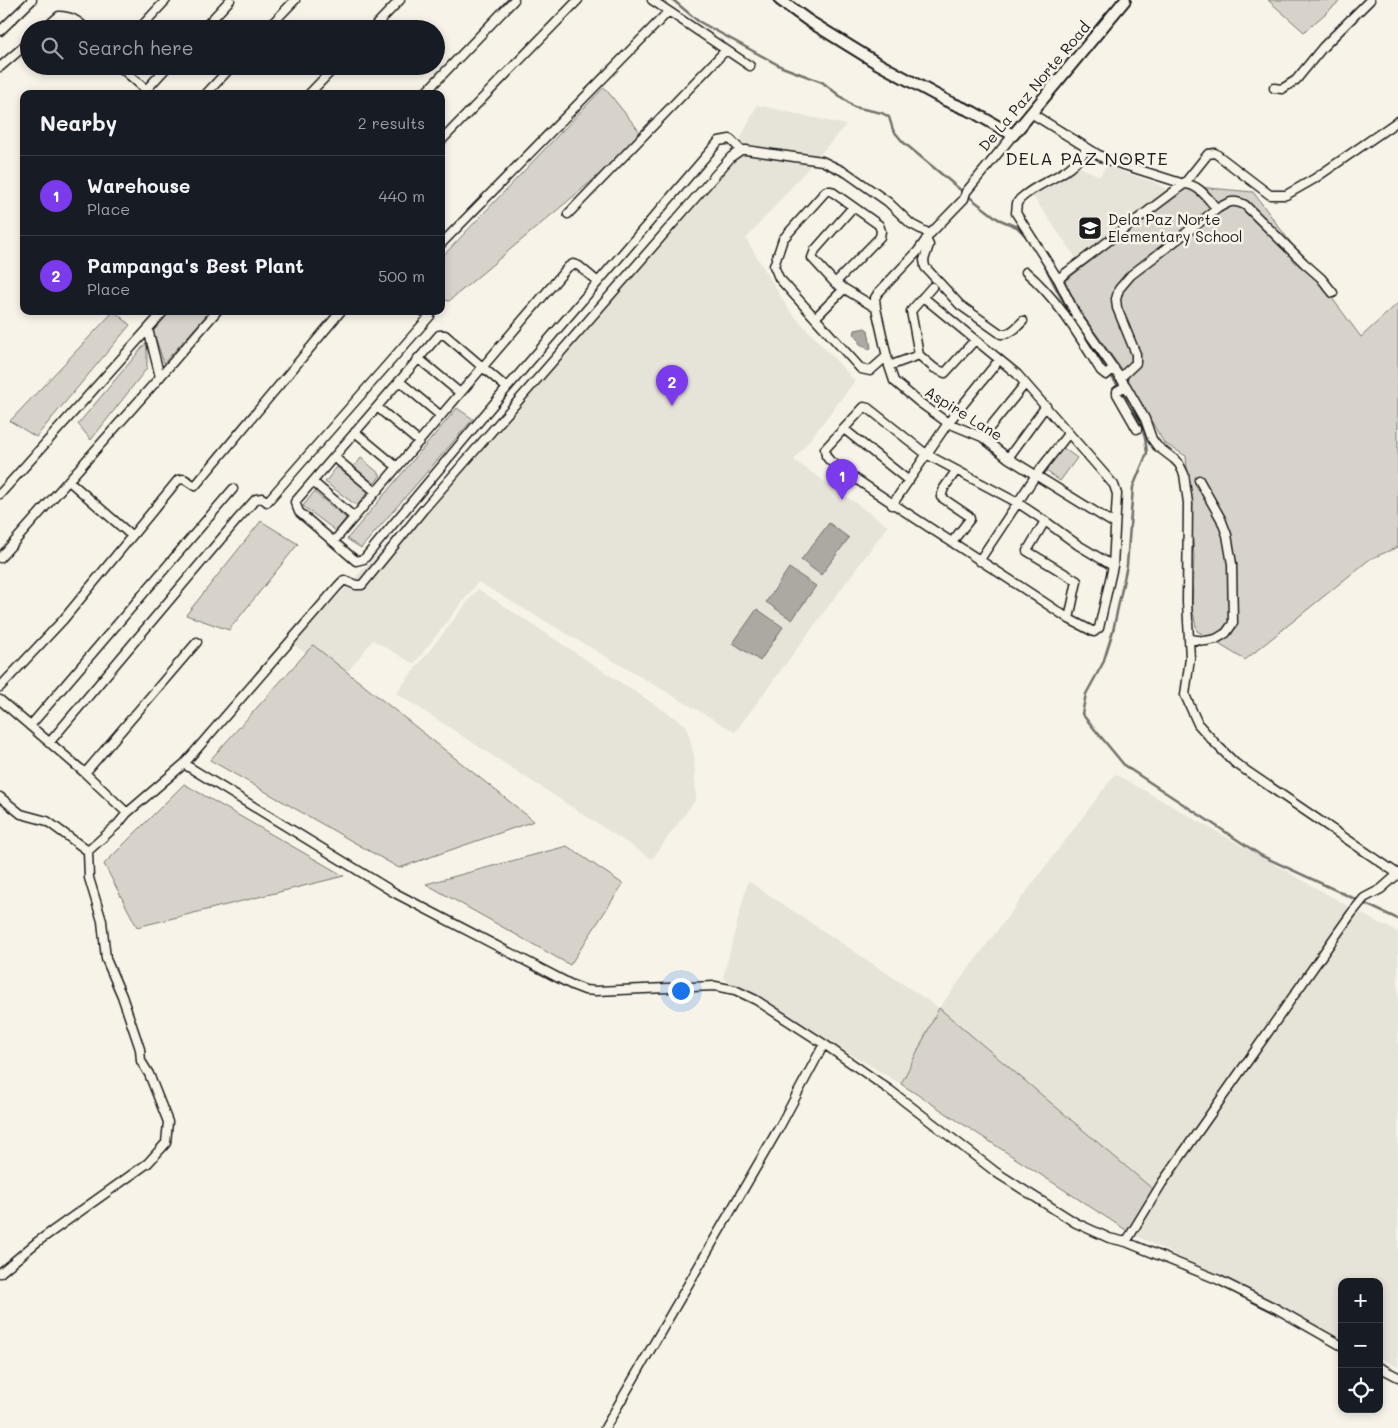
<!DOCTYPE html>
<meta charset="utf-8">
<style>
:root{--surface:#171b24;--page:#242831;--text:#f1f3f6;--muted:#9ea1a6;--line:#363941;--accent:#7c3aed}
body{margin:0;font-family:Mali,sans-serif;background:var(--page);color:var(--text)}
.controls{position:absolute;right:15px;bottom:15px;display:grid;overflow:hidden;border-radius:10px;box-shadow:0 2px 8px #0003}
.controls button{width:45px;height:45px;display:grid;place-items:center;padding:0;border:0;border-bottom:1px solid var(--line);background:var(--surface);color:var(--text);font:25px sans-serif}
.you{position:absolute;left:680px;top:990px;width:18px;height:18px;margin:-12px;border:4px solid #fff;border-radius:50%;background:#1a73e8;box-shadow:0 0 0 8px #1a73e833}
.badge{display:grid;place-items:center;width:32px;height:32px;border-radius:50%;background:var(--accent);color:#fff;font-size:16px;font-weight:700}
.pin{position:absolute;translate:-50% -41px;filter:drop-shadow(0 1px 2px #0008)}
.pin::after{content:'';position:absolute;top:26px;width:18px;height:15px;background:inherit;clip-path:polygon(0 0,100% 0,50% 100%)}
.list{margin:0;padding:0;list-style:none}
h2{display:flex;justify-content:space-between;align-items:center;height:65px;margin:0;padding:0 20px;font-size:21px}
h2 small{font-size:16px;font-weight:400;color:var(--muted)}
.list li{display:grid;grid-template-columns:32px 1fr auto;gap:15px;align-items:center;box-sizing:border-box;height:80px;padding:0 20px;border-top:1px solid var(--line)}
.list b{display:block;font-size:19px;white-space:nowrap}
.list p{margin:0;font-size:16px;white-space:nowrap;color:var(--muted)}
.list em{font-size:16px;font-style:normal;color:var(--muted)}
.icon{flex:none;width:28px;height:28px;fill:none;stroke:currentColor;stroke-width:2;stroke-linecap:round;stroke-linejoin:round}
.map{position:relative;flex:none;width:1398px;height:1428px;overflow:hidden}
.search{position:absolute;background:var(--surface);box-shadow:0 2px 8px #0003;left:20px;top:20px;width:425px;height:55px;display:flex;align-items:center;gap:12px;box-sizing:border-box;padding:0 18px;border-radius:28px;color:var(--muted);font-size:19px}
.panel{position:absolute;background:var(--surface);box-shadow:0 2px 8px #0003;left:20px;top:90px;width:425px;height:225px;border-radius:10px}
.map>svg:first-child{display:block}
</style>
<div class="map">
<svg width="1398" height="1428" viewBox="0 0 1398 1428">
<rect width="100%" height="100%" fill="#f7f3e8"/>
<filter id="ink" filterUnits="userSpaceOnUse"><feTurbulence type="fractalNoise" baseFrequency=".02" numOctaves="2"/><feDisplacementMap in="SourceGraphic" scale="10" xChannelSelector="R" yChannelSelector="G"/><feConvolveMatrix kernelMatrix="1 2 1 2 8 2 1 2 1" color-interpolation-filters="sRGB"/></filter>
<g filter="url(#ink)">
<path fill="#e6e3d9" d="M757,105L846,125L746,239L789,310L855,381L794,460L888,526L735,732L478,582L414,664L373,640L342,679L293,644L565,354L740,140Z
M1077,166L1100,176L1106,166L1156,183L1171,192L1079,262L1032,195Z
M478,589L686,725L694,755L696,799L652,859L396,693Z
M1115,774L1371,919L1398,932V1367L1379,1358V1282H1342V1339L1129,1232L939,1008L901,1084L723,978L748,881L939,1008Z"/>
<path fill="#d7d3cb" stroke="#7a7874" d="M1268,0H1341L1304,32Z
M604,87L644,137L449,301L441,299V258Z
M1187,186L1253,192L1361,337L1398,303V547L1370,559L1245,660L1197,631L1192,608L1194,555L1186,456L1164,443L1122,370L1080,311L1065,281Z
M114,311L130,325L36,437L10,421Z
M168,311H210L164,363L152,328Z
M147,342V368L91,440L78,424Z
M457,408L473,419L361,548L347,539Z
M1062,447L1077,458L1060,481L1045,470Z
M361,458L381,475L374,484L354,467Z
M337,467L368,491L357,506L325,482Z
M314,492L346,518L336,531L303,506Z
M261,521L298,544L229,630L186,615Z
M313,645L534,821L399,868L210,760Z
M184,784L344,876L137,927L104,864Z
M567,846L623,884L570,965L426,884Z
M939,1008L1155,1191L1129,1232L901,1084Z"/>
<path fill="#aca9a2" stroke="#72716c" d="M865,328L868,330L871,348L869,350L859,343V340L854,335L855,330Z
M829,523L849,538L821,575L801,560Z
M789,568L816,586L792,620L766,602Z
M757,609L783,627L760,661L733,643Z"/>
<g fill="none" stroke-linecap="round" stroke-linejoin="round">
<path stroke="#72716c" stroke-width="2.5" d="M673,0L698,21L782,67L822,82L854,107L882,113L889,117L893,130L903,142L963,192
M968,196L998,219L1017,227L1028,238
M1041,259L1072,319
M1093,351L1132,405L1145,437L1147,453L1133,487L1127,565L1113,631L1103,663L1086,694L1082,714L1125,766L1262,856L1398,919"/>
<g stroke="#1c1c1c" stroke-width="11">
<path id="minor" d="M652,0L750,66
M44,29L59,16C70,16 78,20 86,29
M139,29L166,0
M203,29L230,0
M267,29L295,0
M372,29L400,0
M0,31L32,0
M119,66L151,94
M0,67L29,42
M1274,88L1282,89L1296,80L1323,47L1370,0
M146,90L168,66
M206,94L232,66
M309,94L336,66
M424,94L514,0
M1031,113L1105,159L1184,184C1199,184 1208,199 1217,209C1228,202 1233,199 1245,205L1304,263L1321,278L1333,293
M441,141L578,0
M1087,148C1069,178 1043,178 1020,199L1017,203L1016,213L1058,279L1076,315L1126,386L1145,419L1152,439L1157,446L1174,459L1179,464L1184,474L1188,503L1187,602L1190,658L1185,695L1198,724L1215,743L1235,763L1398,874
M853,207L815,250L812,258L835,283L876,308
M568,214L726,50
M930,234L918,251L878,293L875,298L876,308L889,366L894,381L919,402L948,423L982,437L1008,458L1115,524
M926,239L929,245L924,260L925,267L960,305L1001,334C1010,335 1017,327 1023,321
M441,244L668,12
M1026,272C1058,299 1079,336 1101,371L1106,375L1114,368
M1058,279L1184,184L1208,154L1215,153L1270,195H1286L1314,179L1398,121
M835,283L880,237L881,231L879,225L831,191H826L783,239L774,266L779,278L861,369L870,371L887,356
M923,297L1017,374L1114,485L1117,494L1113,566L1078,545L1045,521
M815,318L844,289
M919,355L911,311L932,287
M418,358L460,393
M889,366L919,355L934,368L945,373L975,340
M160,377L217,311
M1120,378L1136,363V354L1117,308L1116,299L1119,289L1131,275L1217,209
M399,381L441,416
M1126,386L1117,391V394L1137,429
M507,388L445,335H439L295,502L299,512L356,561L364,559L507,388L719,141L730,139L741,150
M377,407L419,442
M844,429L909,481
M355,432L397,467
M982,437L1025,384
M334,457L376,492
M1008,458L1046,406
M69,481L132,536
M313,482L354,517
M0,494L164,311
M892,505L948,423L999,360
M334,541L568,267L573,264L579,266L598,282
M952,542L970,519L969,516L941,497L944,488L956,471
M0,558L160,377L148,329
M979,561L1036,475L1068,434
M1069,619L1077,581L1027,551L1045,521L1018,503L926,454L868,408L864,407L825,449L826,456L830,461C908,516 990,565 1069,619L1094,632L1099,628L1113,566
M1189,639L1206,641L1216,639L1226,633L1233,623L1232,564L1227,535L1221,519L1199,480
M0,687L63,620L178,480L184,479L195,486L341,311
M0,700L85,773L127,813L184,764L395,893L572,985L585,990L596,991L715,986L735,990L756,1000L824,1044L891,1091L997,1173L1076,1223L1109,1238L1126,1242L1219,1280L1277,1309L1342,1346
M30,726L233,489
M49,743L237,520L256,499L262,498L267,502L430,316L423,311
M184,764L338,586L344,580L356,585H362L423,510L731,157L741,150H746L822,161L847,173L888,202L911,224L930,234L964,199L966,192L1013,135
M85,773L197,642
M0,797L21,814L47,821L88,851
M1126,1242L1162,1183L1351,914L1364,898L1381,889L1398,874
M0,1273L37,1242L148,1163L166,1143L168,1122L149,1074L141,1061L140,1049L122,996L106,959L102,921L89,878L88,851L118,824L127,813
M1379,1367L1398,1377
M605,1428L780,1126L824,1044"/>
</g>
<g stroke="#1c1c1c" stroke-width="14">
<path id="tertiary" d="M780,0L809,21L877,63L947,101L973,112L1013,135L1125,0"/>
</g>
<use href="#minor" stroke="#f7f3e8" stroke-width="8"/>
<use href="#tertiary" stroke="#f7f3e8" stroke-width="10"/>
</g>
</g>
<defs>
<g id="school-square" transform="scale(1.25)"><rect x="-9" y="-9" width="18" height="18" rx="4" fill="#1c1c1c" stroke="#f7f3e8"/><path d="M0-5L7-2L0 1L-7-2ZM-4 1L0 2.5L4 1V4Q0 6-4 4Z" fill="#fff"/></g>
</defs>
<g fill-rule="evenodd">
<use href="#school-square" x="1090" y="228"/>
</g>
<g text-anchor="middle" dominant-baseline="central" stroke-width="5" stroke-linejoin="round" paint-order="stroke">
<g font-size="15" fill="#1c1c1c" stroke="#f7f3e8">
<text transform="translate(1034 86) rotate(-50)">De La Paz Norte Road</text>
<text transform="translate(964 413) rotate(32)">Aspire Lane</text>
</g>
<g font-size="15" fill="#1c1c1c" stroke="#f7f3e8" text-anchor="start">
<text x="1108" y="219">Dela Paz Norte<tspan x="1108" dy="17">Elementary School</tspan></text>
</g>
<g font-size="18" letter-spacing="1" fill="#1c1c1c" stroke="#f7f3e8">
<text x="1087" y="158">DELA PAZ NORTE</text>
</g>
</g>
</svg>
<div class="controls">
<button>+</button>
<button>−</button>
<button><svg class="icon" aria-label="locate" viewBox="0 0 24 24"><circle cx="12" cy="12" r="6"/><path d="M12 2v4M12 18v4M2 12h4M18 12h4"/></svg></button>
</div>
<div class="you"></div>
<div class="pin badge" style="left:842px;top:500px">1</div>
<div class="pin badge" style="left:672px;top:406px">2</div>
<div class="search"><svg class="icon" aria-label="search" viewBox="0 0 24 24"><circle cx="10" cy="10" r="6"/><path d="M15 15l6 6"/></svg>Search here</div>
<section class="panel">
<h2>Nearby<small>2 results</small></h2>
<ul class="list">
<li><span class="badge">1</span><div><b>Warehouse</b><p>Place</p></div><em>440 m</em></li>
<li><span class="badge">2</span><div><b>Pampanga's Best Plant</b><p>Place</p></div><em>500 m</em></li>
</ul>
</section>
</div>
